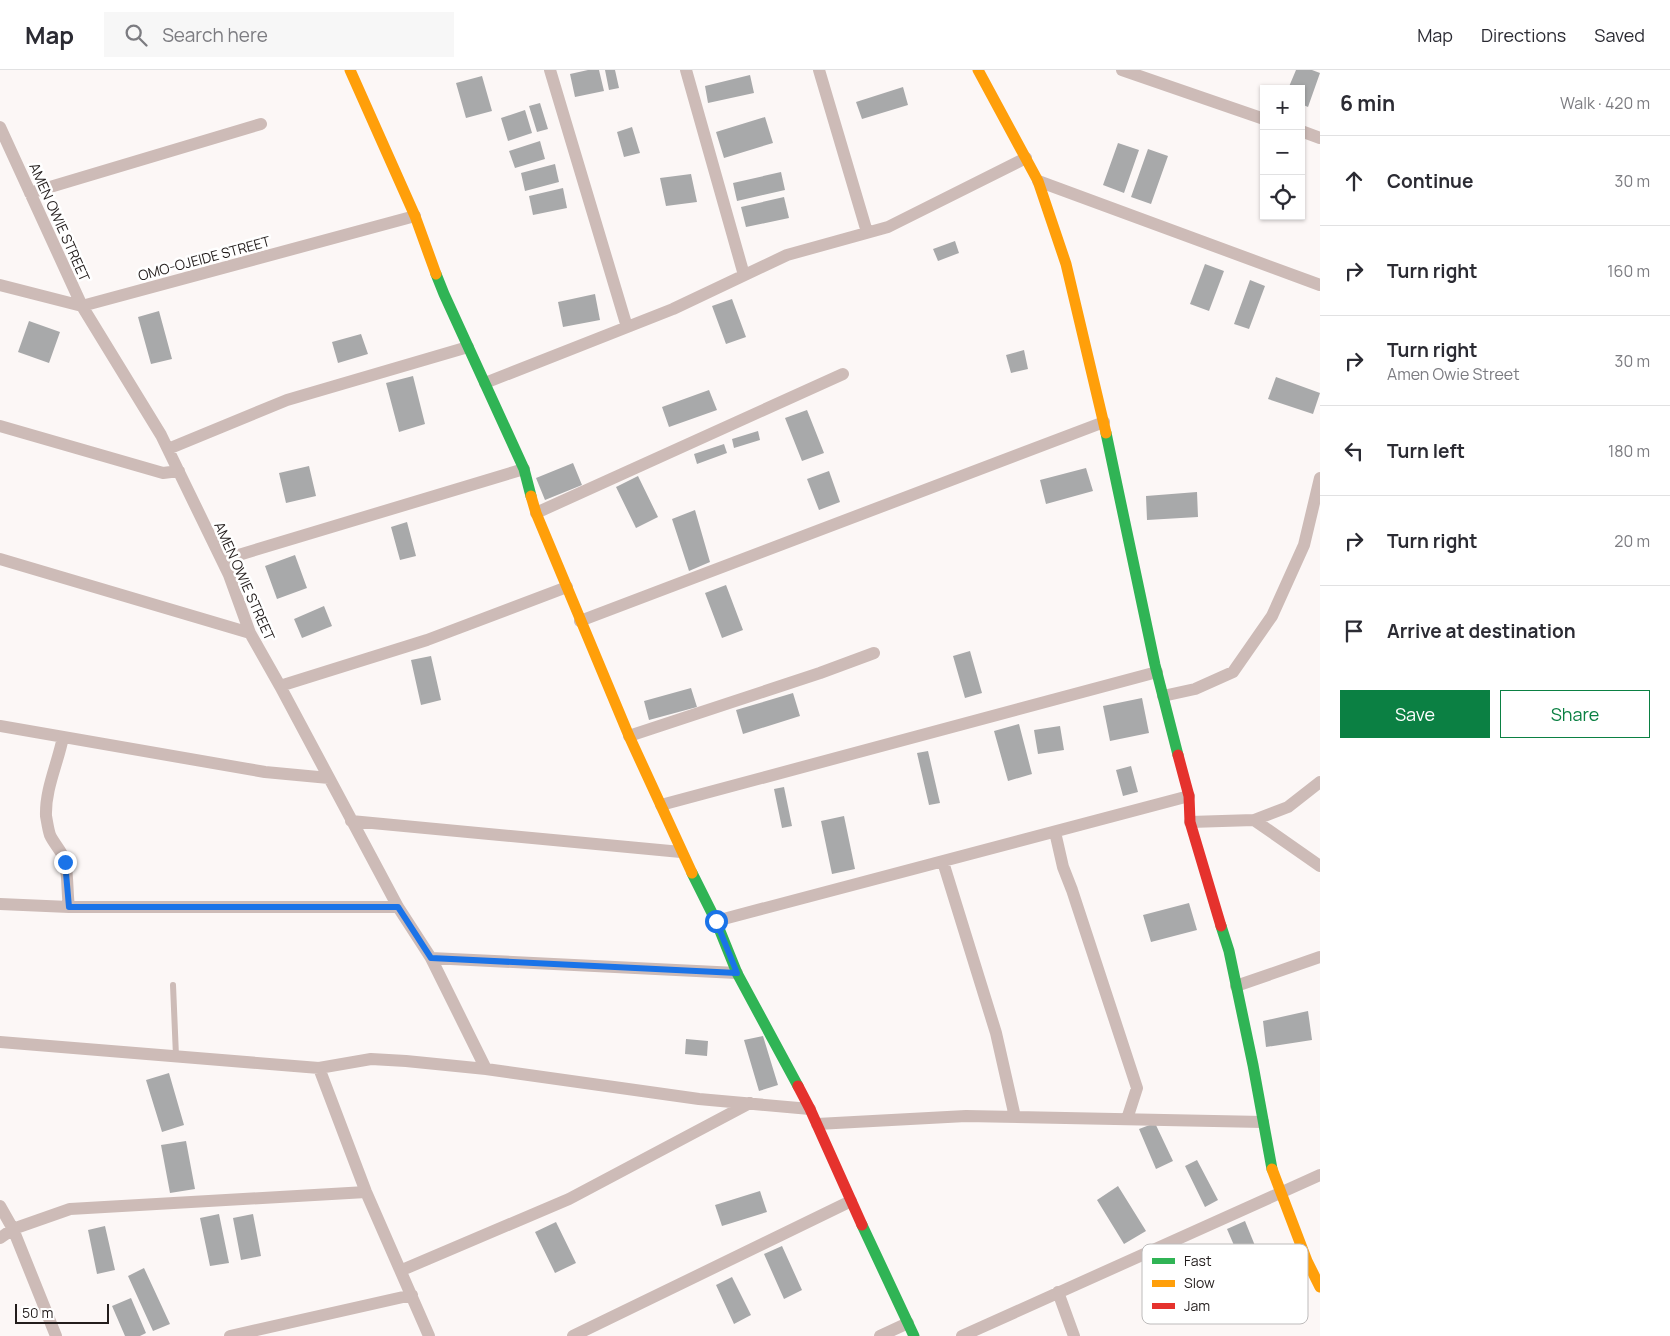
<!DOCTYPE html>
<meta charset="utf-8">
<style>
:root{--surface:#fff;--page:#f7f7f7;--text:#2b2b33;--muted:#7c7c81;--line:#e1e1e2;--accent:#0b8043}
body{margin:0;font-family:Manrope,sans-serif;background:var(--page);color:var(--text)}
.controls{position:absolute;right:15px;top:15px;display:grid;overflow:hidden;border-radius:0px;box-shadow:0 1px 4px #0004}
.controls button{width:45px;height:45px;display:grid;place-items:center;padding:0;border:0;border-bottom:1px solid var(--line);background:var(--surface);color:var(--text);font:25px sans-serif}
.scale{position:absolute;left:15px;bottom:12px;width:94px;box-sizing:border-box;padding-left:5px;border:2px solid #231d1c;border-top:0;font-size:14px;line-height:18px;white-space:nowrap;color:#231d1c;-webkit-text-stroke:4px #fff;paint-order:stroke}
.stop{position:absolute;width:15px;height:15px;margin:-11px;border:4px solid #1a73e8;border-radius:50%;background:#fff}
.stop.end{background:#1a73e8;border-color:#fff;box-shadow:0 1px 5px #0008}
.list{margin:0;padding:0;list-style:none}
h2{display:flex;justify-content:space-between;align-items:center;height:65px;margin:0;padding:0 20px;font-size:21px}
h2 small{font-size:16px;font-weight:400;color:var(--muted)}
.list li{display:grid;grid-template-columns:32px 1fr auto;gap:15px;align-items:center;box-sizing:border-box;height:90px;padding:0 20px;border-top:1px solid var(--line)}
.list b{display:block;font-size:19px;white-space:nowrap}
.list p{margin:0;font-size:16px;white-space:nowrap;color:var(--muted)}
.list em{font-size:16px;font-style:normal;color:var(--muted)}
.actions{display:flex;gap:10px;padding:15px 20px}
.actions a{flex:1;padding:11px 0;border:1px solid var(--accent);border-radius:0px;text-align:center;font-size:18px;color:var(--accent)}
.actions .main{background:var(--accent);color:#fff}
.icon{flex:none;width:28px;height:28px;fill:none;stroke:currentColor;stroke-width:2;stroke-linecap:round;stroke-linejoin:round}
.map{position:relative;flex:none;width:1320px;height:1266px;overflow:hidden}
header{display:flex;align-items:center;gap:30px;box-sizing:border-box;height:70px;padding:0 25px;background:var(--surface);border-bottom:1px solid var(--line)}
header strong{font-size:24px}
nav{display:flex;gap:28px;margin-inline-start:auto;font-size:18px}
.search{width:350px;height:45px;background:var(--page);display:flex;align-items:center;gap:12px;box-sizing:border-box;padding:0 18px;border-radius:0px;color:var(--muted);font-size:19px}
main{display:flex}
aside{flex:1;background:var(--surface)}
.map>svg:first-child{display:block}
</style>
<header>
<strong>Map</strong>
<div class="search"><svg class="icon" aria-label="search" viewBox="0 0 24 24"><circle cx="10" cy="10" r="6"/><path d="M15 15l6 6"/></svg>Search here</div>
<nav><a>Map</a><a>Directions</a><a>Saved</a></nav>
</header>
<main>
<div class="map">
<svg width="1320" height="1266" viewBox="0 0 1320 1266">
<rect width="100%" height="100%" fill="#fcf7f6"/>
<path fill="#a8a9aa" d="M588,0H599L604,21L575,27L570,4Z
M605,0H615L619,18L609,20Z
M1296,0H1312L1320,3L1308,37L1301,34V19H1288Z
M750,5L754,23L708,33L705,16Z
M482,6L492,41L466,48L456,13Z
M903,17L908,35L862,49L856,32Z
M540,33L548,59L537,62L529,36Z
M525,40L532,63L508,71L501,48Z
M765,47L773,73L724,88L716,62Z
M632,57L640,83L624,87L617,62Z
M540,71L545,89L515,98L509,81Z
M1118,73L1139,80L1124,123L1103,115Z
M1148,79L1168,86L1151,134L1131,127Z
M555,94L559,112L525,121L521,103Z
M781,102L785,120L737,131L733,113Z
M691,104L697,132L666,136L660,108Z
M563,118L567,138L533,145L529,126Z
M784,127L789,148L746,157L741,137Z
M955,171L959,183L938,191L933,179Z
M1205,194L1224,201L1209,241L1190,234Z
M1250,210L1265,216L1249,259L1234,254Z
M595,224L600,250L563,257L558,232Z
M732,229L746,267L726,274L712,236Z
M159,241L172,289L151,294L138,247Z
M29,251L60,262L49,293L18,282Z
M361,264L368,284L338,293L332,272Z
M1024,280L1028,299L1011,303L1006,285Z
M413,306L425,354L399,362L386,313Z
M1276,307L1320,323L1313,344L1268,329Z
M709,320L717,340L669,357L662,337Z
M807,340L824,383L802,391L785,348Z
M758,361L760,370L734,378L732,369Z
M724,374L727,383L697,394L694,384Z
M573,393L582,415L545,430L536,408Z
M309,396L316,426L286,433L279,403Z
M1086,398L1093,421L1046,434L1040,410Z
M829,401L840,432L819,440L807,409Z
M638,406L658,447L636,458L616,417Z
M1197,422L1198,447L1147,450L1146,426Z
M695,440L710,492L689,501L672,449Z
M407,452L416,486L400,490L391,457Z
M295,485L307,518L277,529L265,496Z
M726,515L743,560L722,568L705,523Z
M324,536L332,556L302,568L294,549Z
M970,581L982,623L965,628L953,586Z
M431,586L441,630L421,635L411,590Z
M691,618L697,637L649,650L644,631Z
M793,623L800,646L743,664L736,640Z
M1142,628L1149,663L1110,671L1103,636Z
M1019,654L1032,704L1008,711L994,661Z
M1060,656L1064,680L1038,684L1034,660Z
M928,681L940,733L929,735L917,683Z
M1131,696L1138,722L1123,726L1116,700Z
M784,717L792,756L782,758L774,719Z
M844,746L855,799L832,804L821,751Z
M1189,833L1197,860L1151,872L1143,845Z
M1308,941L1312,970L1266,977L1263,951Z
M763,966L778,1015L759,1021L744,970Z
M686,969L708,971L707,986L685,984Z
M169,1003L184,1055L162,1062L146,1010Z
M1155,1053L1173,1091L1156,1099L1139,1059Z
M186,1071L195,1119L170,1123L161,1075Z
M1197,1090L1218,1130L1205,1137L1185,1096Z
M1118,1116L1146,1161L1124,1174L1097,1130Z
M760,1121L767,1142L722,1156L715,1135Z
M219,1144L229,1193L210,1196L200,1148Z
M253,1144L261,1186L241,1190L233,1148Z
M1245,1151L1262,1193L1245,1201L1227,1159Z
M556,1152L576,1193L555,1203L535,1162Z
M105,1156L115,1200L97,1204L88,1160Z
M782,1176L802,1220L784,1229L764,1184Z
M144,1198L170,1254L153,1261L128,1206Z
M732,1207L751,1245L734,1254L716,1215Z
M131,1228L146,1263L140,1266H125L112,1236Z"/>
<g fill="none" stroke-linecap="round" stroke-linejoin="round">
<path stroke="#cdbbb7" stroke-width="6" d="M173,915L176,986"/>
<path stroke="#cdbbb7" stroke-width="12" d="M550,0L627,257
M686,0L744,205
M819,0L867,162
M1122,0L1264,49
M0,57L82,236L161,365L229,505L250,563L280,616L398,837L431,888L486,999
M1301,61L1320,68
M1038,111L1320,215
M30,123L261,54
M0,215L82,236L415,146
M485,313L673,239L787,185L888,157L1026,88
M0,356L163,403L179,401
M168,379L287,330L468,277
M536,443L843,304
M0,489L250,563
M222,490L524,399
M580,551L1104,352
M280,616L427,570L567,517
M1163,626L1195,619L1233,602L1272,546L1304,475L1320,408
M0,656L265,702L329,708
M629,666L820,603L874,583
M63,667C58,693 45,719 46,746C47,751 48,759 50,765C54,774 62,781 65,791C68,806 67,823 69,837
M661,735L1157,602
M1254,750L1320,796
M351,751L681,782
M1190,752L1254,750L1288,737L1320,712
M1055,762L1063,797L1072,820L1137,1018L1127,1049
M943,792L996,963L1015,1047
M0,834L69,837H398
M716,851L1189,726
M431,888L737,903
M1236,916L1320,887
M0,972L319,998L371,989L406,991L486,999L699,1029L810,1039
M319,998L366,1122L429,1266
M817,1054L966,1046L1263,1052
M0,1136L13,1159L56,1266
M0,1168L13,1159L70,1139L366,1122
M402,1200L569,1129L750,1033
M1058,1222L1074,1266
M230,1266L412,1225
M573,1266L851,1131
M880,1266L908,1253
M962,1266L1320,1105"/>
<path stroke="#30b455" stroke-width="11" d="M436,204L444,224L524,399L531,426
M1106,363L1155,595L1178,685
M692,803L716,851L737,903L798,1016
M1221,856L1229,881L1253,995L1272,1099
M862,1155L914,1266"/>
<path stroke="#ff9f0a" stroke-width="11" d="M350,0L415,146L436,204
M978,0L1038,111L1066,194L1106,363
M531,426L536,443L629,666L692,803
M1272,1099L1307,1191L1320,1217"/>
<path stroke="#e5322d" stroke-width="11" d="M1178,685L1189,726L1190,752L1221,856
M798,1016L810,1039L862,1155"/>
</g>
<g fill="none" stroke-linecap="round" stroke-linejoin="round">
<path stroke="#1a73e8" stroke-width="6" d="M65,792L69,837H398L431,888L737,903L716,851"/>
</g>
<g text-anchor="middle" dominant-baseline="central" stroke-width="5" stroke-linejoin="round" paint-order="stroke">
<g font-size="14" fill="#231d1c" stroke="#fff">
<text transform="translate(60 152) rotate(66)">AMEN OWIE STREET</text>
<text transform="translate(204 188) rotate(-15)">OMO-OJEIDE STREET</text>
<text transform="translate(245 511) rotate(66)">AMEN OWIE STREET</text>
</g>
</g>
<rect x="1142" y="1174" width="166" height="80" rx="8" fill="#fff" stroke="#bdbbbb" stroke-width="1"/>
<rect x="1152" y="1188" width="23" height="6" fill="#30b455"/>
<rect x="1152" y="1210" width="23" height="7" fill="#ff9f0a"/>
<rect x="1152" y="1233" width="23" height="6" fill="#e5322d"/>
<g font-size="14" fill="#231d1c">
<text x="1184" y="1196">Fast</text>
<text x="1184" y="1218">Slow</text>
<text x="1184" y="1241">Jam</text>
</g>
</svg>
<div class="controls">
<button>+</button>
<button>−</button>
<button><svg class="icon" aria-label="locate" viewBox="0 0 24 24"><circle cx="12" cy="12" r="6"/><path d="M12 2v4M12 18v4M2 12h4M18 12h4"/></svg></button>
</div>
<div class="scale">50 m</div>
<div class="stop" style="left:716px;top:851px"></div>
<div class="stop end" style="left:65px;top:792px"></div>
</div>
<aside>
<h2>6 min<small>Walk · 420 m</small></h2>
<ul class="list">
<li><svg class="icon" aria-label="ahead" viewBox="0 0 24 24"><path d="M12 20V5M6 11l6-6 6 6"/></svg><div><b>Continue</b></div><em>30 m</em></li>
<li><svg class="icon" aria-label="right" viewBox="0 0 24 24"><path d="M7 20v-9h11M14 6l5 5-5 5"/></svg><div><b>Turn right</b></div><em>160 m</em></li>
<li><svg class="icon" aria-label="right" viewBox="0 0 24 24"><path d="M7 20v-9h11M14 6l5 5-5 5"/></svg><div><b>Turn right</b><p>Amen Owie Street</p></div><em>30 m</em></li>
<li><svg class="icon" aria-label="left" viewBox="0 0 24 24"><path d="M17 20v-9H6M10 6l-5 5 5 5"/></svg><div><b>Turn left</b></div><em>180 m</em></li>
<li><svg class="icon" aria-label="right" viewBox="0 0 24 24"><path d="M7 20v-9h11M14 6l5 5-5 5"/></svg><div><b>Turn right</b></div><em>20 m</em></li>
<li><svg class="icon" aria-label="arrive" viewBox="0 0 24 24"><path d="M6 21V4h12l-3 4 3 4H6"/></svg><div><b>Arrive at destination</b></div></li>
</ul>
<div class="actions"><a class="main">Save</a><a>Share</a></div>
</aside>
</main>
